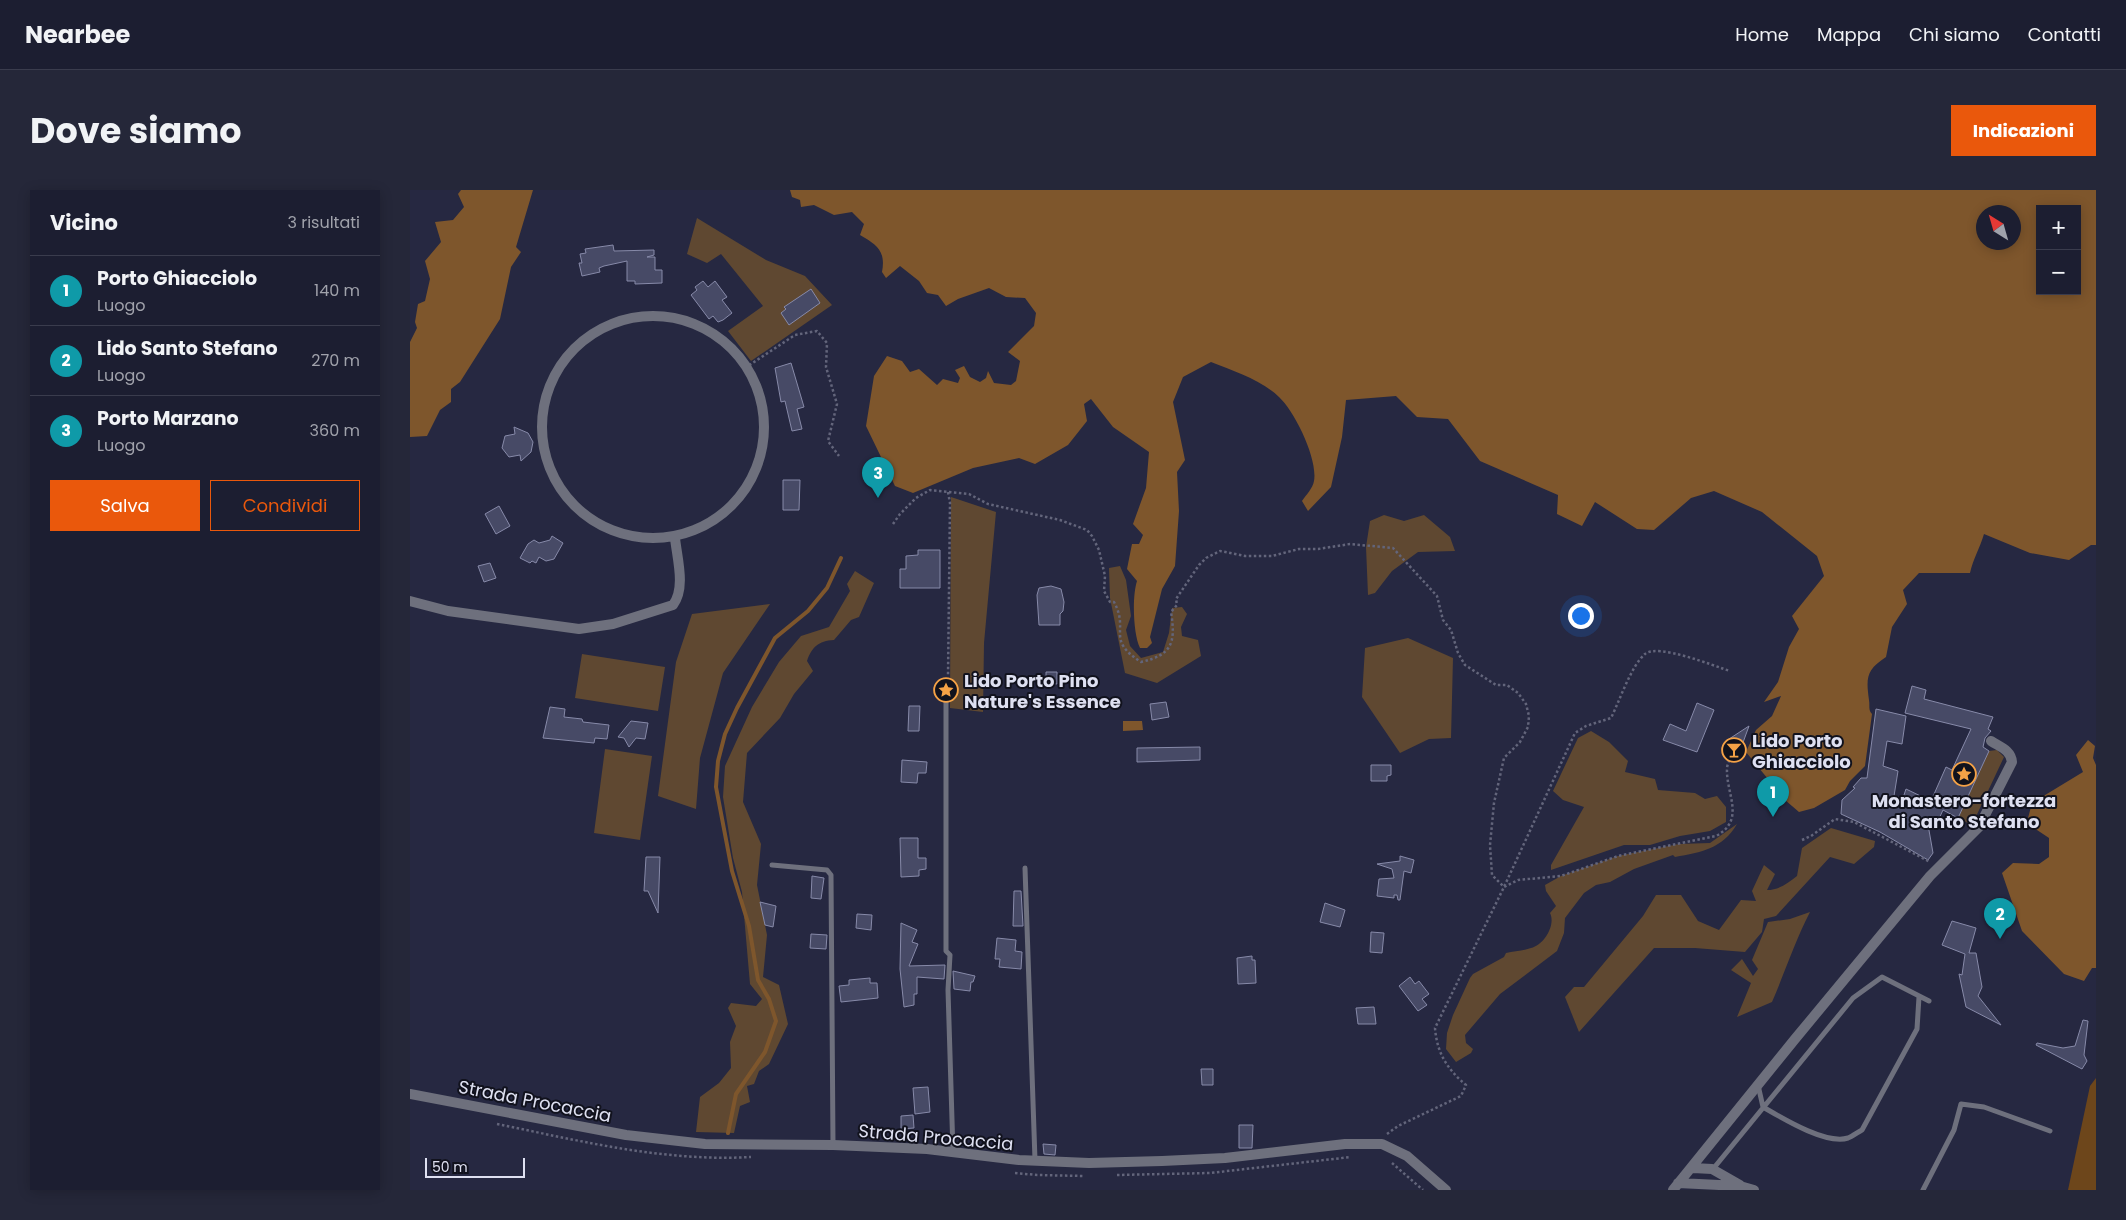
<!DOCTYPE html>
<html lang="it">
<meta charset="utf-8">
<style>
:root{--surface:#1c1e31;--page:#252739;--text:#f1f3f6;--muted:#a0a2ab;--line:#3a3c4d;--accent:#ea580c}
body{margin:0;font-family:Poppins,sans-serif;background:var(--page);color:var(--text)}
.controls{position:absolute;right:15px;top:15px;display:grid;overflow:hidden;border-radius:0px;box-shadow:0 2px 12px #0003}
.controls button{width:45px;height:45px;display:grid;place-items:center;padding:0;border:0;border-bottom:1px solid var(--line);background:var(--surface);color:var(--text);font:25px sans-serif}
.compass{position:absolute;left:1566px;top:15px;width:45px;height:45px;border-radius:50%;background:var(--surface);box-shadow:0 2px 12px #0003;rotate:323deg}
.scale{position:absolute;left:15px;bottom:12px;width:100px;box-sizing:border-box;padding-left:5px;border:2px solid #dee0f1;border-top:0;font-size:14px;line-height:18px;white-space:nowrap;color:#dee0f1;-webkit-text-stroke:4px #11121d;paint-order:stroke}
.you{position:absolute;left:1170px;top:425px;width:18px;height:18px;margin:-12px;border:4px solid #fff;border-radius:50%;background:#1a73e8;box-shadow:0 0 0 8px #1a73e833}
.badge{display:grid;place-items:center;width:32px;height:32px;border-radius:50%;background:var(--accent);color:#fff;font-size:16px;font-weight:700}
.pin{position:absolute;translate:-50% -41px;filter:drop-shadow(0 1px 2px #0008)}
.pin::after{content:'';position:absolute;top:26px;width:18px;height:15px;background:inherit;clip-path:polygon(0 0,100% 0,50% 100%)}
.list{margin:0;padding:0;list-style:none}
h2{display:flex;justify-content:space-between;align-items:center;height:65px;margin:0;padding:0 20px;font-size:21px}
h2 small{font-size:16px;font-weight:400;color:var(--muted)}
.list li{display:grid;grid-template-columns:32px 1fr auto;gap:15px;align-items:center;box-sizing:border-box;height:70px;padding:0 20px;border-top:1px solid var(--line)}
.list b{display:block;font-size:19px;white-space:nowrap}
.list p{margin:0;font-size:16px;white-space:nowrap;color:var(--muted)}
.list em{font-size:16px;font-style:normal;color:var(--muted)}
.actions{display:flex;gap:10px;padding:15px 20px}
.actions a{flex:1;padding:11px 0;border:1px solid var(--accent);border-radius:0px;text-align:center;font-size:18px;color:var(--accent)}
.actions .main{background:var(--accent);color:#fff}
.map{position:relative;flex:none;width:1686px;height:1000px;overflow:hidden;border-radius:0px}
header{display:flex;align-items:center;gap:30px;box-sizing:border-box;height:70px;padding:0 25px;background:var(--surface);border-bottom:1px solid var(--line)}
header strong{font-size:24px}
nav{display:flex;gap:28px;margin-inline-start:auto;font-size:18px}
.intro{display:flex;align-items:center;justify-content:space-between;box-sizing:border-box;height:120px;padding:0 30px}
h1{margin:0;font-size:35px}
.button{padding:12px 22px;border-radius:0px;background:var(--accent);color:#fff;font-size:18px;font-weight:700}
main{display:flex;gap:30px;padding:0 30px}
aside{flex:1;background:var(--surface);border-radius:0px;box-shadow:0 2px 12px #0003}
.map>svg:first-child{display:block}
</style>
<header>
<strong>Nearbee</strong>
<nav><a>Home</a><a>Mappa</a><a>Chi siamo</a><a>Contatti</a></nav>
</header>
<div class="intro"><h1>Dove siamo</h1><a class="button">Indicazioni</a></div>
<main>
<aside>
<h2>Vicino<small>3 risultati</small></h2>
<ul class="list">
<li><span class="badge" style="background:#0f9aa8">1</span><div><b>Porto Ghiacciolo</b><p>Luogo</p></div><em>140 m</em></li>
<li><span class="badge" style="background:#0f9aa8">2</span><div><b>Lido Santo Stefano</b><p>Luogo</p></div><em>270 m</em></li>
<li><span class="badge" style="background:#0f9aa8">3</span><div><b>Porto Marzano</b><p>Luogo</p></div><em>360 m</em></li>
</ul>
<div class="actions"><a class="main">Salva</a><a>Condividi</a></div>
</aside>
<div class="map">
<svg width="1686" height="1000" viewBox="0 0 1686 1000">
<rect width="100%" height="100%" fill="#262841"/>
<path fill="#5f4831" d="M287,28L356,70L395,86L422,115L341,171L318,141L353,116L311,64L297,73L277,64Z
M541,307L586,322L574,453L573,522L540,518Z
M974,325L994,331L1014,325L1040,347L1045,361L1008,362L982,381L965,403L958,405L956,357L960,331Z
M710,376L716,390L721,426L716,440L720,456L731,468L753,462L759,443L762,418L772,417L777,424L771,437L772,446L788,450L791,466L747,493L715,483L700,408L699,378Z
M445,381L464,393L449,427L441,430L424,450C408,451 402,457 397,471L403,481L384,504L370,528L337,563L333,612L351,654L347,695L357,745L353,787L369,795L378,834L359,874L349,881L344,894L337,896L340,912L330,916L324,943L286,942L290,907L309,893L321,878L320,852L326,836L318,818L321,813L346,816L352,809L340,794L332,702L323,668L313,607L315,576L342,517L369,472L391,446L419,437L440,401L437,394Z
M360,414L313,483L290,568L286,619L248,606L266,472L282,424Z
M998,448L1043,468L1041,548L1019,549L990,563L952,507L955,458Z
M172,464L255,477L248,521L165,508Z
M1181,541L1199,552L1218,571L1215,582L1245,589L1248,600L1285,603L1295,609L1307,606L1316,617V632L1300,641L1270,646L1240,655H1214L1141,680V675L1174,617L1153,610L1143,601L1168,548Z
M195,559L242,566L230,650L184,643Z
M1587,560L1594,567L1562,635L1548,628L1579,561Z
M1327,634C1312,659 1292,662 1265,667L1263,665L1224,679L1200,692L1186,695L1174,703L1155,728L1154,743L1147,761L1090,804L1055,845L1056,853L1063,859L1061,863L1046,872L1036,859L1037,843L1043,825L1060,788L1063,784L1094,767L1096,763C1104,761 1113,761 1121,758C1134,755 1146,735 1140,723L1146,716L1136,701L1135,695L1151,686L1208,666L1269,654L1300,653Z
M1421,638L1465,651L1464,657L1444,674L1420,667L1366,726L1354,729L1352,742L1335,762L1285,758H1244L1169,842L1155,807L1164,797H1174L1233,726L1246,705H1271L1288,731L1309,740L1331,710L1346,711L1342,701L1354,675L1365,684L1357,700C1369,700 1378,693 1387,686L1392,658Z
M1400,722C1385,751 1375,782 1362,812L1327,827L1341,793L1321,780L1332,769L1343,786L1348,779L1342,770L1358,732L1380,729Z"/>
<path fill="#6d461b" d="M1686,888V1000H1658L1680,896Z"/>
<path fill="#7e562c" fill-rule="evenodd" d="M51,0H123L106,57L111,62L101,77L90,129L50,192L41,199V212L30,220L17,246L0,247V152L7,138L5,132L8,114L15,111L20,89L15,71L31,52L25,32L43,30L54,17L48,4Z
M380,0H1686V355H1681L1659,370L1620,363L1574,344C1570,358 1563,369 1560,383H1509L1493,400L1497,414L1482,437L1476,467C1456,480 1456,488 1459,510C1460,516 1458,520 1462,524L1455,576L1440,591L1435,600L1404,618L1389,622L1375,610L1336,562L1346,540L1362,526L1371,506L1354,512L1368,492L1379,457L1389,439L1382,426L1414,386L1407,366L1352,322L1304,301L1281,308L1244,340L1227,339L1185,312L1172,336L1147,324L1148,305L1070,271L1038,229L1007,227L986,206L936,210L932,247L921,297L898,321L892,311C896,305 903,298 904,291C908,269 885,222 869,207C851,190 824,181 801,172L773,187L763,212L775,270L767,282L769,321L765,376L752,399L740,447L742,453L737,458H730C723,444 722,406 727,391L717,379L722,354H729L733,345L723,334L736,298L739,262L703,237L681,209L674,214L677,231L658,255L625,274L609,268L563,278L503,303L485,296L456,236L464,186L477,166L492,171L500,182L509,179L527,195L533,189L548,193L550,188L545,180L554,176L560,187L570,192L576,188L578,181L584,193L601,195L606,191L610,171L598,162L624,136L626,123L615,108L596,107L579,98L548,109L536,116L528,105L517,103L509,91L490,76L476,88L472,82C476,61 467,55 450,45L454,34L442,22L424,25L404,15L391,17L390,10L382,7ZM1630,19H1667V101H1630ZM1604,22V52H1574V22Z
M713,531H732L733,540L713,541Z
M1678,550L1685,556L1683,568L1686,575V778H1682L1674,791L1654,784L1612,741L1592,683L1603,673L1629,674L1639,667V648L1627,640L1618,628L1622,613L1673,582L1666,565Z"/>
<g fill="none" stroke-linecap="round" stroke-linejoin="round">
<path stroke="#7e562c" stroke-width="4" d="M318,943L326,904L355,862L366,831L359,809L348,790L339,736L322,681L306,597L308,571L315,544L327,518L365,448L398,421L417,398L431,368"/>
</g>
<path fill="#474a66" stroke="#878aa9" d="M203,55L204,61L244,60V65L237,67H245V80H252V93L225,94V91H217V71L194,76L189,78L190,82L172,86L169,73H172L170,64L176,63L175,59Z
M293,91L298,97L305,91L317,107L312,110L322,123L313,130L308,132L303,126L299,129L281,105L287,100L285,97Z
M401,99L410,113L379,135L371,123L376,119L374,117Z
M381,173L394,217L387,219L392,239L382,241L375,211L371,212L365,178Z
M104,237L118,243L123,252L121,262L111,271L110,265L99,267L92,258L95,246L105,244Z
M373,290H390L389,320H373Z
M89,316L100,336L86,344L75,324Z
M142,346L153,353L144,369L136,371L129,367L126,373L122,371L120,373L110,368L118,354L124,350L129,353L140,350Z
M508,360H530V398H490V379H496V366L508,365Z
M80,373L86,388L74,392L68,376Z
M641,396L651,399L654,412L653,421L650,424V435H629L627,405L629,398Z
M636,482H647V494L636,493Z
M1502,496L1516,500L1514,509L1583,527L1578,539L1581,541L1575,548L1573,557L1579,561L1548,628L1533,620L1527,633L1517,629L1523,663L1518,670L1470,642L1431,624L1432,610L1445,598L1443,597L1451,588H1457L1466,519L1496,526L1492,554L1477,551L1473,576L1488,581L1484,606L1493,608L1496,599L1521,611L1536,577L1542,580L1561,539L1495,523Z
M756,512L759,527L742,530L740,514Z
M1287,513L1304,520L1287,562L1253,550L1260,534L1276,541Z
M499,516H510L509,541H498Z
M140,517L155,519L154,527L172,529L173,532L199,535L197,549L185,548L184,553L133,548Z
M221,531L238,533L235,549L226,548L219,557L214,548L208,547Z
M1339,536L1331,558L1316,551Z
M790,557V570L727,572V558Z
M492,570L517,572L516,583H508L507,593L491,592Z
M961,575H981V585L977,586V591H961Z
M490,648H508V668H516V679L509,680V686L491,687Z
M990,666L1004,670L1001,683L994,681L990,710H988L987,705H984V708L967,706L969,689L984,688L982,679L967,674L990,671Z
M236,667H250L248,723L238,701H234Z
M402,686L414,688L411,709L401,708Z
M604,701H611L613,736H603Z
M350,712L366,716L363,737L355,735Z
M915,713L935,720L930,737L910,732Z
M447,724L462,725L461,740L446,738Z
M1542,731L1566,738L1559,763H1566L1572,797L1568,806L1591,835L1556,817L1549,784L1552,785L1555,764L1532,755Z
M491,733L507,740L502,752L508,754L499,776L535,775L534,789L507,787V804H504V815L494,817L490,779Z
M961,742L974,743L972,763L960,762Z
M401,744L417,745L416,759L400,758Z
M587,748L606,750L605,761L612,762L611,779L589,777L590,769H585Z
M842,766V770H845L846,793L828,794L827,768Z
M543,781L565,786L563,792H561L560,801L544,799Z
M1000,787L1005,794L1009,791L1019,804L1012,809L1017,815L1008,821L989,796Z
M460,788V793H467L468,808L431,812L429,796L439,795V790Z
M964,817L966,834H948L946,818Z
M1673,830L1678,831L1674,865L1677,871L1672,879L1626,855L1627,853L1653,858L1665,856Z
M791,879H803V895H792Z
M518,897L520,922L505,924L503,898Z
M503,925L504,938L491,939V926Z
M829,935H843L842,958H829Z
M633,954L646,955L645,965L634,964Z"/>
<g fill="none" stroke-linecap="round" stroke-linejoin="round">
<path stroke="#63657b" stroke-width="2.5" stroke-dasharray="2.5 2.5" stroke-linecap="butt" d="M335,178L385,145L407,141L417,153L416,177L427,214L418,251L429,266
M538,302L540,313L538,486
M483,334L490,324L506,308L520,300L559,304L578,314L650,330L677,340L682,346L689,360L695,386L694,401L700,412H704C720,441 695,449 731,472C762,465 766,453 761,422L767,415L766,409L789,375L796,368L810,361L835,366H862L889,359H908L940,354L983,358L1027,406L1033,430L1041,440L1048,463L1055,475L1086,495H1097L1108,503L1116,514L1119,526L1118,537L1110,552L1094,568L1084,613L1080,655L1082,685L1094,697L1108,690L1151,686L1208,666L1306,646C1336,630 1316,604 1317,579C1317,573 1322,566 1324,560
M1392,650L1401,646L1425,629L1444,632L1520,672
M87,934C171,951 254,972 341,967
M977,944L988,936L1051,906L1056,895C1037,879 1027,863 1025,838L1094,697L1165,543L1176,536L1201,528C1210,510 1221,476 1235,464C1248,453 1304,476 1320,481
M982,973L1013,1000
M605,983L627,985L674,986
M707,985L800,983L941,967"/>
<path stroke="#6e707d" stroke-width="5" d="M536,495V761L540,765L538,800L543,962
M362,675L417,680L421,685L423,955
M615,678L625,970
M1348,895L1353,917C1372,928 1416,955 1438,948C1443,946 1448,942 1452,940L1507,839L1509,807
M1303,979L1443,808L1472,787L1519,811
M1513,1000L1544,940L1551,914L1574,917L1640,941"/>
<path stroke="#6e707d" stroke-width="10" d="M132 237a111 111 0 1 1 222 0a111 111 0 1 1-222 0Z
M0,411L38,421L169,439L203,434L263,415C276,398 267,368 265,348
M0,904L216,945L295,954L423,955L517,959L609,970L679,973L752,971L815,968L935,954H972L997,966L1036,1000
M1283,978L1302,979L1330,995
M1268,993L1330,996L1344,1000
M1263,1000L1385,849L1520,686L1569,637L1602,572C1601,560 1590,557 1581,551"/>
</g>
<defs>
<g id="sight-ring" transform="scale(1.25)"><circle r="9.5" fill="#11121d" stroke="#f5a246" stroke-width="1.5"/><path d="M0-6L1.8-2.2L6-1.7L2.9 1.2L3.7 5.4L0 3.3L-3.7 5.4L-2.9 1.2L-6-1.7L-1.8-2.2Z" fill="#f5a246"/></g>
<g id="bar-ring" transform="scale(1.25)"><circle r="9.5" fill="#11121d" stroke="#f5a246" stroke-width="1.5"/><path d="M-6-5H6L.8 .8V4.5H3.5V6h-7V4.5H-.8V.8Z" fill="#f5a246"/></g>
</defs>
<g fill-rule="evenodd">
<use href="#sight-ring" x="536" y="500"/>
<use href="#bar-ring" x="1324" y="560"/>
<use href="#sight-ring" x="1554" y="584"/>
</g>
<g text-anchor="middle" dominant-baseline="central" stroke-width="4" stroke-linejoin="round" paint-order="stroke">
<g font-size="18" font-weight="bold" fill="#dee0f1" stroke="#11121d" text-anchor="start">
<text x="554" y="490">Lido Porto Pino<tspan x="554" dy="21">Nature's Essence</tspan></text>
<text x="1342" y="550">Lido Porto<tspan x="1342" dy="21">Ghiacciolo</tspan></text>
<text x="1554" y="610" text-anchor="middle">Monastero-fortezza<tspan x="1554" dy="21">di Santo Stefano</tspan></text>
</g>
<g font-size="18" fill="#dee0f1" stroke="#11121d">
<text transform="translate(125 911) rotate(11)">Strada Procaccia</text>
<text transform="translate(526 947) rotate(5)">Strada Procaccia</text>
</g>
</g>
</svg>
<div class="controls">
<button>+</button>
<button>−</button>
</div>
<svg class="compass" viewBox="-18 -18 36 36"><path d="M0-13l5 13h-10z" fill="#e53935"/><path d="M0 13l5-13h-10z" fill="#a0a2ab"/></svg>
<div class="scale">50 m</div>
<div class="you"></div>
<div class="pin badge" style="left:1363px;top:627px;background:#0f9aa8">1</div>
<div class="pin badge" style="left:1590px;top:749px;background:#0f9aa8">2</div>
<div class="pin badge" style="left:468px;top:308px;background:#0f9aa8">3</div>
</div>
</main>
